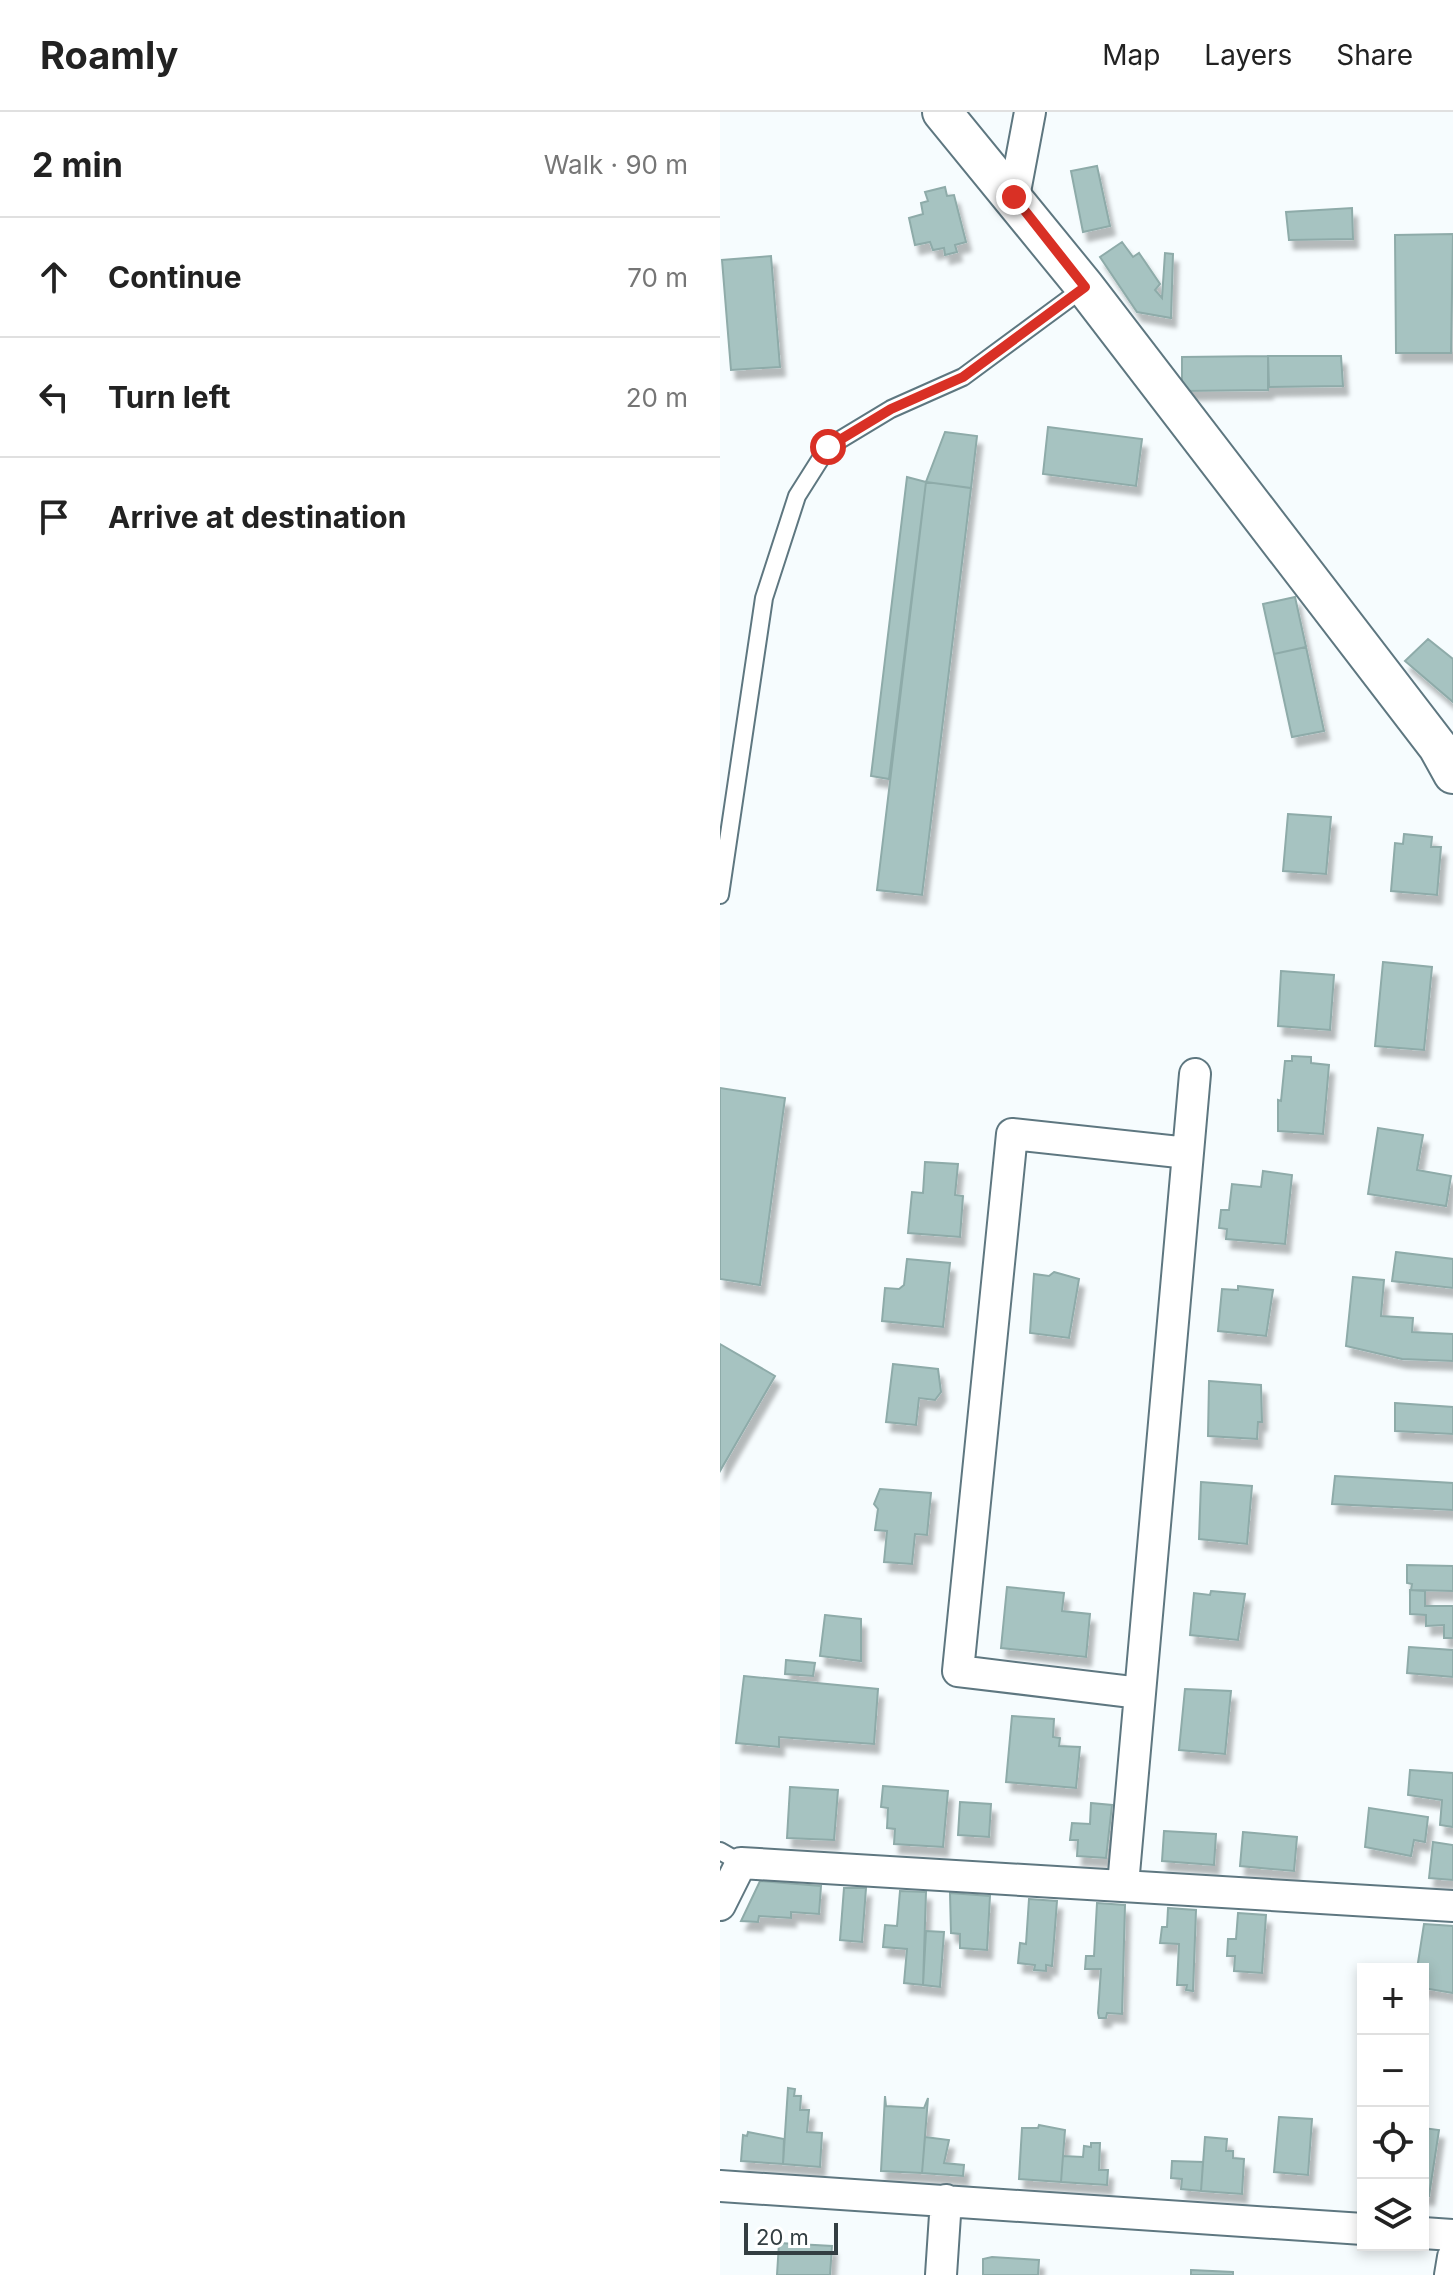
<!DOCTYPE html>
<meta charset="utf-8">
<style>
:root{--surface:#fff;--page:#f6f6f6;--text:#222;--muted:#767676;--line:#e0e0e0}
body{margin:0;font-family:Inter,sans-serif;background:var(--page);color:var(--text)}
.controls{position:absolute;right:24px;bottom:24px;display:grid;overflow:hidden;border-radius:0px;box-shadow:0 4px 12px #0003}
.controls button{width:72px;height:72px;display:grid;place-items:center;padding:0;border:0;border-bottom:2px solid var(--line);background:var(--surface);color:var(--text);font:40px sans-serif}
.scale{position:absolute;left:24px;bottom:20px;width:94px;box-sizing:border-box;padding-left:8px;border:4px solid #333e42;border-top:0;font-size:22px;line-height:28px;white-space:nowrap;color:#333e42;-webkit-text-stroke:6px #fff;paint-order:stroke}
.stop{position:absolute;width:24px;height:24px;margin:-18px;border:6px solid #d93025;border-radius:50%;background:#fff}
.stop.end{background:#d93025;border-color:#fff;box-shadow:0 2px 8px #0008}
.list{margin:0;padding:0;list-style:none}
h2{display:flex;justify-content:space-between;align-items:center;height:104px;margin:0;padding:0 32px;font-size:34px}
h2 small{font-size:26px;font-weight:400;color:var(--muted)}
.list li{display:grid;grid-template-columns:52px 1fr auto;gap:24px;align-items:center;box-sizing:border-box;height:120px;padding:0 32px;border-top:2px solid var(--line)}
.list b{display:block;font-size:30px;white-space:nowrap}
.list em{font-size:26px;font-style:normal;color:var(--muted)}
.icon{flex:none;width:44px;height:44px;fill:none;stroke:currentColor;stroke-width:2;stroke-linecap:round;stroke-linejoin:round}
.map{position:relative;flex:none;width:733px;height:2163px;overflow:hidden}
header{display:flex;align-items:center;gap:48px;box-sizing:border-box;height:112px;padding:0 40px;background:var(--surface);border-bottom:2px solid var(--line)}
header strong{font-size:38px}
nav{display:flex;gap:44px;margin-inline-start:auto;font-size:28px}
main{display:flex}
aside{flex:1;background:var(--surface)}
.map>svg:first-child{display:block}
</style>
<header>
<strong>Roamly</strong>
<nav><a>Map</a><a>Layers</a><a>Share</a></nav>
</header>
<main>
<aside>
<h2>2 min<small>Walk · 90 m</small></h2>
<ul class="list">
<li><svg class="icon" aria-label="ahead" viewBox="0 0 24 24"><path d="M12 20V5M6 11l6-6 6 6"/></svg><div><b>Continue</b></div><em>70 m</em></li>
<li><svg class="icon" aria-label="left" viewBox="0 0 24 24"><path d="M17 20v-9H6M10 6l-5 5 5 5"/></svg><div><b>Turn left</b></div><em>20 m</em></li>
<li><svg class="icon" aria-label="arrive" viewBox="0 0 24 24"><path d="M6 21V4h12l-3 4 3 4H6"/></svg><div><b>Arrive at destination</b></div></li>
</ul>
</aside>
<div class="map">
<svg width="733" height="2163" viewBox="0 0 733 2163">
<defs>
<filter id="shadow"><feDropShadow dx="5" dy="9" stdDeviation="2" flood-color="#0004"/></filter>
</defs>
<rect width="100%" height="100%" fill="#f6fcfe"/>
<path fill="#a6c3c1" stroke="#8eaba9" stroke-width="2" filter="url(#shadow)" d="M377,54L390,114L363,120L351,59Z
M225,75L227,84L234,83L246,130L235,133L237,140L225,143L224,136L213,138L210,130L195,133L189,106L203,102L201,91L208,89L205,80Z
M632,96L633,127L569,128L566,100Z
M733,122L731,241H676L675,123Z
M402,130L413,145L419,141L440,172L435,178L442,186L445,141L453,142L451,206L417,200L380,145Z
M51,144L60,255L11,258L2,148Z
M548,244H621L623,274L549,275Z
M548,244V278L462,279V245Z
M328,315L422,327L416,374L323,362Z
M225,320L257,324L251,376L206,370Z
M187,365L206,370L169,667L151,664Z
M206,370L251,376L202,783L157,778Z
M575,485L586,535L554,542L543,492Z
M708,527L733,547V590L685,549Z
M586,535L604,619L572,625L554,542Z
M568,702L611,705L606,762L563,759Z
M684,722L712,725L711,735H721L717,783L671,779L675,731L683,732Z
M663,850L712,855L704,938L655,934Z
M561,859L614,863L610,918L558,914Z
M572,944L591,945V951L609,953L603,1022L558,1019V988L561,989L565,949H572Z
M0,976L65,986L40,1173L0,1167Z
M658,1016L703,1023L697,1058L731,1064L726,1094L648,1082Z
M205,1050L238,1052L235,1083L243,1084L240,1125L188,1121L192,1080L203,1081Z
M543,1059L572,1063L565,1132L506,1127L507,1117L499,1116L501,1098H509L512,1072L541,1075Z
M676,1140L733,1147V1176L672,1169Z
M187,1147L230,1151L223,1215L162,1209L165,1176L179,1177L184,1173Z
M334,1160L359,1167L349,1226L310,1221L314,1162L329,1164Z
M633,1165L664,1168L661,1204L693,1206L692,1220L733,1222V1249L682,1247L626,1234Z
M518,1174L553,1178L546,1224L498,1219L502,1177L518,1178Z
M0,1232L55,1264L0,1359Z
M173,1252L218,1257L221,1280L215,1288L199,1286L196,1313L166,1310Z
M489,1269L541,1273L542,1310H538L537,1327L488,1324Z
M675,1291L733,1295V1322L675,1319Z
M615,1364L733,1371V1398L612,1392Z
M481,1370L532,1374L527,1432L479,1427Z
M160,1377L211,1381L207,1423L195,1422L192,1452L164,1450L167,1419L155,1418L158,1397L154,1392Z
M687,1453L733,1454V1479L691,1478L692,1472L687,1471Z
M287,1475L344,1481L342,1499L370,1502L366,1545L281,1536Z
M690,1478L705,1479V1494H733V1526H724V1513L706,1514V1503L690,1502Z
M491,1479L525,1482L518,1528L470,1523L474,1481L490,1483Z
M105,1503L141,1507V1549L100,1544Z
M689,1535L733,1538V1565L687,1561Z
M66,1548L95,1551L93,1564L65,1562Z
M24,1564L158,1577L154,1632L59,1625V1635L16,1631Z
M465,1577L511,1579L505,1642L459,1638Z
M292,1604L334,1607L333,1625L340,1626L339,1634L360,1635L356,1676L286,1670Z
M690,1658L733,1661V1715L720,1713L722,1688L688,1683Z
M163,1674L228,1679L223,1735L174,1732L175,1717L167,1716L168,1696L161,1695Z
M70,1675L118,1678L114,1728L67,1726Z
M240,1690L271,1692L269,1725L238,1723Z
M371,1691L392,1693L386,1746L357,1744L358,1728H350L352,1711L370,1712Z
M649,1696L708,1705L705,1730L694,1728L691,1744L645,1735Z
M444,1719L496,1722L494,1753L442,1749Z
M523,1720L577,1725L574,1759L520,1754Z
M713,1730L733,1733V1768L709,1766Z
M40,1769L101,1774L99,1802L71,1800V1806L39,1804L38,1810L21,1809Z
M124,1776H146L142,1830L120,1828Z
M180,1779L206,1780L203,1873L184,1871L187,1837L163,1835L165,1813L177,1814Z
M230,1781L270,1784L267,1838L240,1836V1822L231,1821Z
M309,1787L337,1789L332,1854L326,1853V1859L314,1858L315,1853L298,1851L300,1831L306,1832Z
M377,1791L405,1793L402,1902L387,1901L386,1906H379L378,1901L381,1857H365L366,1844H374Z
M448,1796L476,1798L473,1879L466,1878L467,1873H457L459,1832L440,1831L442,1815H447Z
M518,1801L546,1803L542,1861L514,1859L515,1844H507L508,1827H516Z
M704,1812L733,1814V1881L703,1876V1857H697Z
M206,1819L224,1820L220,1875L203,1873Z
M68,1976L75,1977L74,1984H81L80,1998H89L87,2020L102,2021L100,2055L63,2052Z
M165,1984L166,1994L204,1996L208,1986L202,2061L161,2059Z
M559,2005L592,2007L588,2063L554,2060Z
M319,2013L345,2018L341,2070L299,2067L302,2016H318Z
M703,2016L719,2018L709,2084L703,2083Z
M28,2020L64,2027L63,2052L21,2049L23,2023L27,2024Z
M205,2025L229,2028L224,2051L244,2053L243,2064L202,2061Z
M485,2025L507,2027L506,2039H513V2046L524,2047L522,2082L481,2079Z
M371,2031H380L379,2058H388L387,2073L341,2070L343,2044L363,2045L364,2034L371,2035Z
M452,2049L483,2050L481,2079L461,2077L462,2067L451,2066Z
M59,2131L112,2134L110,2163H57Z
M272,2145L319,2148L318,2163H263V2147Z
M471,2158L513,2160V2163H471Z"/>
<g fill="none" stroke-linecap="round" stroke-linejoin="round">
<g stroke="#5e7780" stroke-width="20">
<path id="service" d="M0,783L44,486L77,384L108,335L171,297L243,265L365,175
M0,1739L21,1751"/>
</g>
<g stroke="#5e7780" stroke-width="34">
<path id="minor" d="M294,85L310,0
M420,1581L238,1559L292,1022L468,1041
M403,1773L475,962
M0,1793L21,1751L733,1794
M0,2074L643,2117
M703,2121L733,2123
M221,2163L226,2088
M730,2163L733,2145"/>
</g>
<g stroke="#5e7780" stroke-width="42">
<path id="tertiary" d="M222,0L365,175L718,635L733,662"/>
</g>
<use href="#service" stroke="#fff" stroke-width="16"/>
<use href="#minor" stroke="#fff" stroke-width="30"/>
<use href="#tertiary" stroke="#fff" stroke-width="38"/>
</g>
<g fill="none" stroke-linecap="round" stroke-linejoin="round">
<path stroke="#d93025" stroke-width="10" d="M108,335L171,297L243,265L365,175L294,85"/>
</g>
</svg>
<div class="controls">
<button>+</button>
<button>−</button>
<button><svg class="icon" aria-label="locate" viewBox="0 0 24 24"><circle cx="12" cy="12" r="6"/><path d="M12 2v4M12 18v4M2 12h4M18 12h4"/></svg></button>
<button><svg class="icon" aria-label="layers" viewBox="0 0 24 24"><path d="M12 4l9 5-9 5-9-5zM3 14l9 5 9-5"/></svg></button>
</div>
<div class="scale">20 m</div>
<div class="stop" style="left:108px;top:335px"></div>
<div class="stop end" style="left:294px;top:85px"></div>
</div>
</main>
